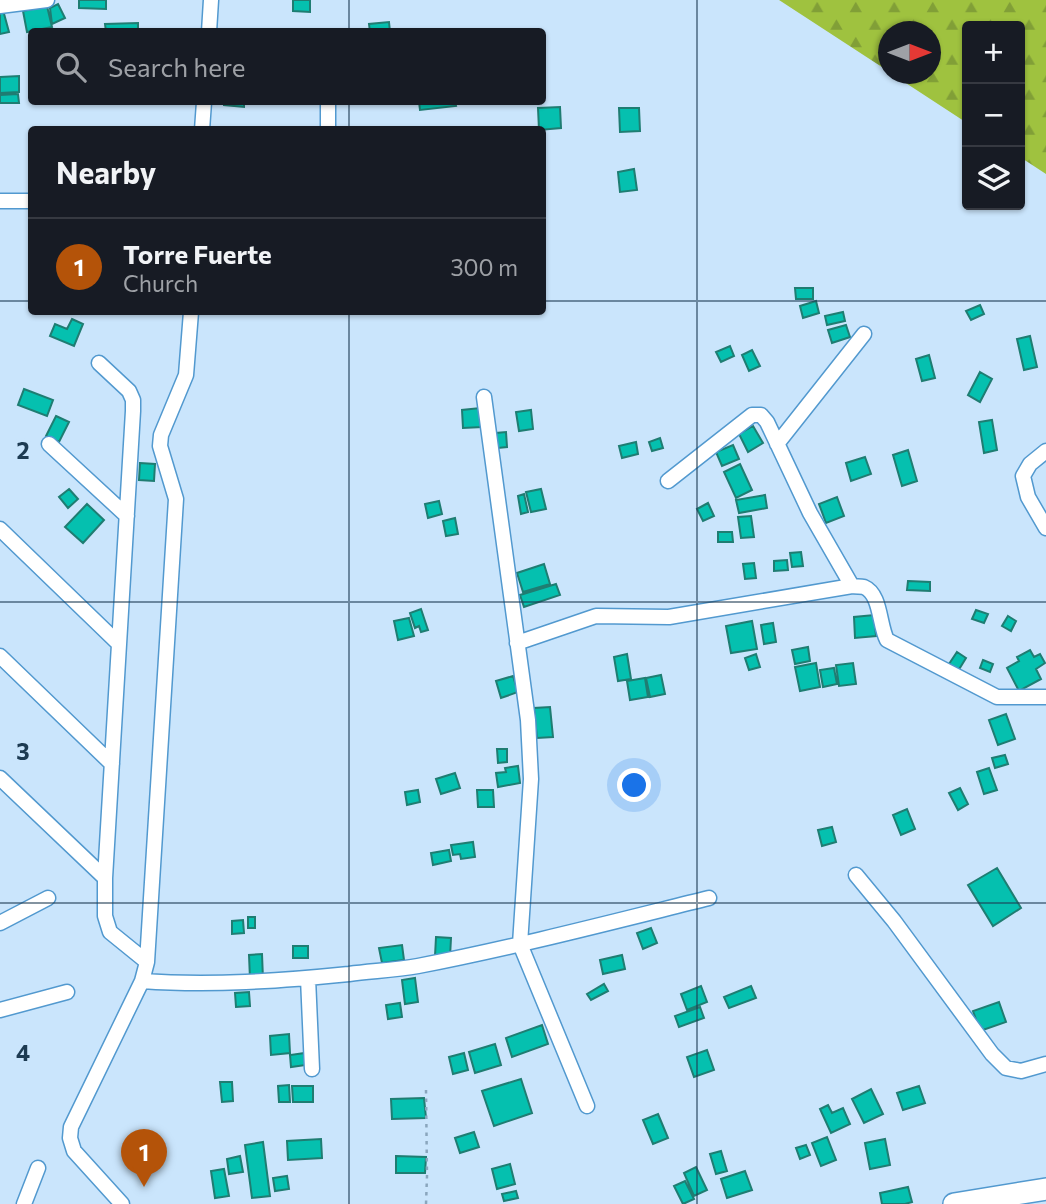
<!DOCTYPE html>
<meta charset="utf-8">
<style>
:root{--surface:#171b24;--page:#20242c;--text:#f1f3f6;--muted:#9ea1a6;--line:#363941;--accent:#b45309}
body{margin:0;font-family:Commissioner,sans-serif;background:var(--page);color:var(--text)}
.controls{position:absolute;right:21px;top:21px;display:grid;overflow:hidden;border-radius:7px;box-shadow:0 2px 5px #0004}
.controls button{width:63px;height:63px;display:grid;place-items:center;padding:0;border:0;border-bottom:2px solid var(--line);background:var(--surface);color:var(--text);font:35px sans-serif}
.compass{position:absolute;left:878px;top:21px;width:63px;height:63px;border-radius:50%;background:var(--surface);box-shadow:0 2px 5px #0004;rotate:90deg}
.you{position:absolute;left:635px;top:786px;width:24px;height:24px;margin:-18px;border:5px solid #fff;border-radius:50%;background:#1a73e8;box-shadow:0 0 0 10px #1a73e833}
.badge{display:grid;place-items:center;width:46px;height:46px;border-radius:50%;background:var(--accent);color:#fff;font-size:23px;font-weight:700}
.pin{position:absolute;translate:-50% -58px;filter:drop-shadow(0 2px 4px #0008)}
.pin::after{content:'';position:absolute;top:37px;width:24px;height:21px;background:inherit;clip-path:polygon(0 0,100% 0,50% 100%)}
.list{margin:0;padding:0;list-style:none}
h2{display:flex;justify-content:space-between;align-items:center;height:91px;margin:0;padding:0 28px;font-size:30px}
h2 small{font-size:23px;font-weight:400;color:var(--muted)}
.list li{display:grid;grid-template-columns:46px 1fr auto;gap:21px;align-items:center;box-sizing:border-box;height:98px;padding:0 28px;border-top:2px solid var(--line)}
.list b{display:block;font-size:26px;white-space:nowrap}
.list p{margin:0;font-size:23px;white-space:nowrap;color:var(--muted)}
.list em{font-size:23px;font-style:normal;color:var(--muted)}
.icon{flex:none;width:38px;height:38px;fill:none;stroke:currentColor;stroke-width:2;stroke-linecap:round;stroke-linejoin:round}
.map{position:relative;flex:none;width:1046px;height:1204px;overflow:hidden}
.search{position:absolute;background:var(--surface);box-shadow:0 2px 5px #0004;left:28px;top:28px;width:518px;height:77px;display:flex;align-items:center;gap:18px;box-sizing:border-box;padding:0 24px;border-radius:7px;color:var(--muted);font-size:26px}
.panel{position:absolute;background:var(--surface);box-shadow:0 2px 5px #0004;left:28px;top:126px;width:518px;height:189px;border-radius:7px}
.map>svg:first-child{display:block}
</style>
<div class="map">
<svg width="1046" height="1204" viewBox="0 0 1046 1204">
<defs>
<pattern id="forest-firs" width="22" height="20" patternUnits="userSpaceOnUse" patternTransform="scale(1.75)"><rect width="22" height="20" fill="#9fc23f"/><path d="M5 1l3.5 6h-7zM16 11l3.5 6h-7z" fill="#819f37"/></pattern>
</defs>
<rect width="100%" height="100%" fill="#cae5fc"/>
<path fill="url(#forest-firs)" d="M779,0H1046V174L1020,157V26H967V123L892,74H930V32H888V71Z"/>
<path fill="#05c0af" stroke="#1f7d72" stroke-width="2" d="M79,0H106V9L79,8Z
M293,0H310V12L293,11Z
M58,4L65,18L52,24L50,8Z
M47,6L52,27L27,32L23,11Z
M0,10H3L9,32L0,34Z
M389,22L390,32H370L369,24Z
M138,23V32H106L105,24Z
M19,76V92L0,93V77Z
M18,94L19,103H0V95Z
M224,102H244V107L224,105Z
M419,102H455L456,106L420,110Z
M560,107L561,128L539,130L538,108Z
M619,108H639L640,131L620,132Z
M634,169L637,190L620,192L618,172Z
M795,288H813V299H796Z
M816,301L819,313L803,318L800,306Z
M980,305L984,314L971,320L966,311Z
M843,312L845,321L827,325L825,316Z
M72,319L83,324L74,346L50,336L55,324L67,329Z
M846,325L850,337L832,343L828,330Z
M1030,336L1037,367L1024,370L1017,339Z
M730,346L734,356L721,362L716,352Z
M752,350L760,366L749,371L742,355Z
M929,355L935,378L922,381L916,359Z
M980,372L992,379L980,402L968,395Z
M24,389L53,400L47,416L18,405Z
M480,408L482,427L463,428L462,410Z
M531,410L533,429L519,431L516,412Z
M56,416L69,422L59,442L46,436Z
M992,420L997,450L984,453L979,422Z
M753,426L763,443L748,452L739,434Z
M506,432L507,447L498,448L496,433Z
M660,438L663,448L652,451L649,442Z
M636,442L638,454L622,458L619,446Z
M733,445L739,459L722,466L716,452Z
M908,450L917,481L902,486L893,455Z
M865,457L871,474L851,481L846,463Z
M140,463L155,464L154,481L139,480Z
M740,464L752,490L736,498L724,472Z
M69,489L78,499L68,508L59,497Z
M541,489L546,509L531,512L526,492Z
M524,494L528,512L521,514L518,496Z
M765,495L767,508L739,513L736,500Z
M837,497L844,516L826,523L819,504Z
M439,501L442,514L428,518L425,504Z
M708,503L714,516L703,521L697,509Z
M87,504L104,520L83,543L65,527Z
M751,516L754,537L741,538L738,517Z
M455,518L458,534L446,536L443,521Z
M718,532H732L733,542H718Z
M801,552L803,566L792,567L790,553Z
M787,560L788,570L774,571V561Z
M754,563L756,578L745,579L743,564Z
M544,564L550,584L523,592L517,573Z
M908,581L930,582V591L907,590Z
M556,584L560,595L524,607L520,595Z
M421,609L428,630L421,632L419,626L415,628L410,613Z
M976,610L988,614L984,623L972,619Z
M874,615L876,636L855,638L854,617Z
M1008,616L1016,621L1011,631L1002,626Z
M409,618L414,636L398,640L394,621Z
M752,621L757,649L731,653L726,626Z
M773,623L776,642L764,644L761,625Z
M808,647L810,661L795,664L792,650Z
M1030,650L1034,657L1040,654L1045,663L1036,669L1041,679L1019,691L1007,668L1019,661L1017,657Z
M957,652L966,658L958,671L949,664Z
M627,654L631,679L618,681L614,657Z
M756,654L760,667L749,670L745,658Z
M983,660L993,664L990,672L980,668Z
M816,663L820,687L800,691L795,667Z
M853,663L856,684L839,686L836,665Z
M834,668L837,684L823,687L820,670Z
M661,675L665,694L650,697L646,678Z
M513,676L518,692L501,698L496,681Z
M645,678L648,697L630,700L627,681Z
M550,707L553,737L537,738L534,708Z
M1006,714L1015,739L998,745L989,720Z
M497,749H507V762L498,763Z
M1005,755L1008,764L995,768L992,758Z
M518,766L520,783L498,787L496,773L506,772L505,768Z
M989,768L997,790L984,794L977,772Z
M455,773L460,788L441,794L436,779Z
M960,788L968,804L958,810L949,793Z
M418,790L420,802L407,805L405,792Z
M477,790H493L494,807H478Z
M907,809L915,829L901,835L893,815Z
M832,827L836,842L822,846L818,830Z
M473,842L475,857L461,859L460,854L453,855L451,845Z
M449,850L451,861L433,865L431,853Z
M997,868L1021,908L993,926L968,885Z
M248,917H255V928H248Z
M243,920L244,933L232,934V921Z
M651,928L657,943L643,949L637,933Z
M436,937L451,938L450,957L435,956Z
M402,945L404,960L382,963L379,948Z
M293,946H308V958H293Z
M262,954L263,979H250L249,955Z
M622,955L625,969L603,974L600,960Z
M415,978L418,1002L405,1004L402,980Z
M604,984L608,991L591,1000L587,994Z
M701,986L707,1002L687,1010L681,994Z
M751,986L756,998L729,1008L724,997Z
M249,992L250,1006L236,1007L235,993Z
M999,1002L1006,1022L980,1031L973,1011Z
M400,1003L402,1017L388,1019L386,1005Z
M700,1007L704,1018L679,1027L675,1016Z
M542,1025L548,1044L512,1057L506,1038Z
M289,1034L290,1053L271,1055L270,1036Z
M495,1044L501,1065L475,1073L469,1052Z
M707,1050L714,1070L694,1077L687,1057Z
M305,1053L306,1065L291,1067L290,1055Z
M464,1053L468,1070L453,1074L449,1057Z
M521,1079L532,1113L494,1126L482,1091Z
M220,1082H232L233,1101L222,1102Z
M289,1085L290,1102H279L278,1086Z
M292,1086H313V1102H293Z
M919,1086L925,1103L903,1110L897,1093Z
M871,1089L883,1114L864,1123L852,1099Z
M424,1098L426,1118L392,1119L391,1099Z
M828,1105L832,1113L843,1108L850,1124L831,1133L820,1109Z
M658,1114L668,1138L653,1144L643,1120Z
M474,1132L479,1147L460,1153L455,1138Z
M827,1137L836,1160L821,1166L812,1143Z
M321,1139L322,1158L288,1160L287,1141Z
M885,1139L890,1165L870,1169L865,1143Z
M263,1142L270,1196L252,1198L245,1145Z
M806,1145L810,1155L800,1159L796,1148Z
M721,1151L727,1171L716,1174L710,1154Z
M240,1156L243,1172L229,1174L227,1159Z
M396,1156L426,1157L425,1173H396Z
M510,1164L515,1184L497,1189L492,1169Z
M696,1167L707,1190L694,1196L684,1173Z
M224,1169L229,1196L215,1198L211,1171Z
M745,1171L752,1190L727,1198L721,1179Z
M287,1176L289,1189L275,1191L273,1178Z
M685,1181L694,1199L683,1204L674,1186Z
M908,1187L912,1202L905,1204H882L880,1193Z
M516,1191L518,1198L504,1201L502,1194Z"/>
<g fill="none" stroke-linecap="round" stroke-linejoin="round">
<g stroke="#5299cf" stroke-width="17">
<path id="street" d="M0,6L47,0
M209,32L211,0
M202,130L204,102
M328,130V102
M0,201H32
M99,363L129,391L133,400V411L105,878V916L110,932L147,962
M484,397L528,720L531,779L520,944L587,1106
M49,444L127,516
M777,444L864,334
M1046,451L1030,464L1023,476L1028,497L1046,528
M668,481L752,415H761L767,422L810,513L852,586
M0,529L119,644
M517,643L596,616L669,617L852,586C856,587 860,586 864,587C881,594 879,625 887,640L997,697H1046
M0,656L112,764
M0,778L105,878
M856,875L894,921L992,1054L1006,1068L1021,1071L1046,1064
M0,923L48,898
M308,978L312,1069
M142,981C211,986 280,981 349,974C372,971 395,970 418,966C516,947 612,922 709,898
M0,1010L67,992
M24,1204L38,1168
M122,1204L74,1151L70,1138L71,1127L142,981L147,962L176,499L160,446L161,435L186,375L191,312"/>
</g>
<g stroke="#5299cf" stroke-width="24">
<path id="secondary" d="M954,1204L1046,1189"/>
</g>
<path stroke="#8aa6bd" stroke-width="2.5" stroke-dasharray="3.5 5" stroke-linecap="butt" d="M426,1204L427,1176L426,1090"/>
<use href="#street" stroke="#fff" stroke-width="14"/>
<use href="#secondary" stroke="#fff" stroke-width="21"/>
</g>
<path fill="none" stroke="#1d3b52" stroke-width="2" stroke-opacity="0.55" d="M349,0V32M697,0V1204M349,102V130M0,301H32M542,301H1046M349,312V1204M0,602H1046M0,903H1046"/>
<g font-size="23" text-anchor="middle" font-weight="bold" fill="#1d3b52" stroke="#cae5fc" stroke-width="7" stroke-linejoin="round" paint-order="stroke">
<text x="23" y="459">2</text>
<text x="23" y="760">3</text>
<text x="23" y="1061">4</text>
</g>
</svg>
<div class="controls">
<button>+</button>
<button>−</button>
<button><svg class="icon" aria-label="layers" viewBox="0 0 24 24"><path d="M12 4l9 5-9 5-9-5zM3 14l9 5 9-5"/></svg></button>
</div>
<svg class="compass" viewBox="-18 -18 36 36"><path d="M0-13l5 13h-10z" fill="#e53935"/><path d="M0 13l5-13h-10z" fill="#9ea1a6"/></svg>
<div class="you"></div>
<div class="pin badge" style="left:144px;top:1187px">1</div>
<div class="search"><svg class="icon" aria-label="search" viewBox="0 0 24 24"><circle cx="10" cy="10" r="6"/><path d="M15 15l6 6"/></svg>Search here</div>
<section class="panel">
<h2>Nearby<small></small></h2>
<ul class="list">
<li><span class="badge">1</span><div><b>Torre Fuerte</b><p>Church</p></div><em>300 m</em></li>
</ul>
</section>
</div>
